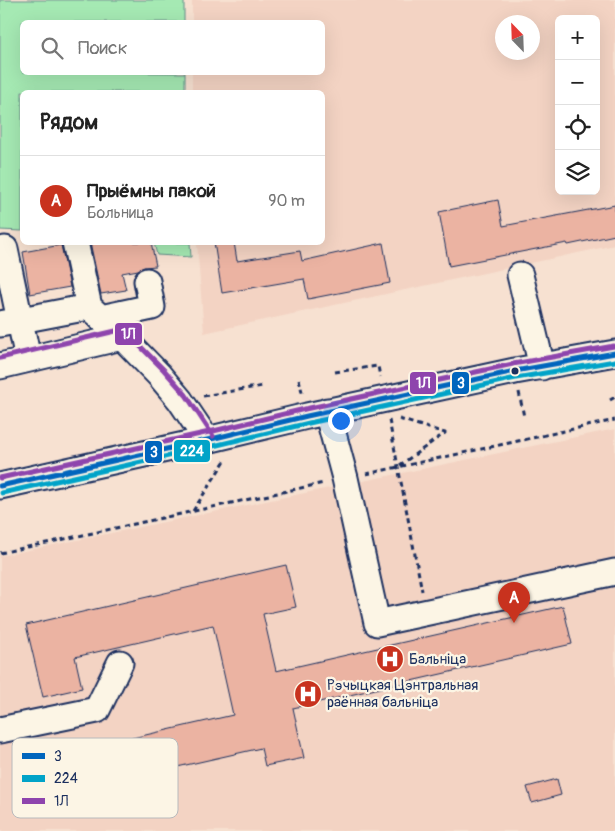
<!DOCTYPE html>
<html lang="ru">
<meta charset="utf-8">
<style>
:root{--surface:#fff;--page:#f6f6f6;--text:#222;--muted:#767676;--line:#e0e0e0;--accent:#c8321e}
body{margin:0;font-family:Pangolin,sans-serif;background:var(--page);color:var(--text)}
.controls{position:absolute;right:15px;top:15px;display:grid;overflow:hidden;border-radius:8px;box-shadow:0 5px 20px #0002}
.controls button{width:45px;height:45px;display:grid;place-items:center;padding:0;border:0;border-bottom:1px solid var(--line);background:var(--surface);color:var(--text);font:25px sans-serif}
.compass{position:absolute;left:495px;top:15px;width:45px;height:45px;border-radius:50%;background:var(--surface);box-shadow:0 5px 20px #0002;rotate:337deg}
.you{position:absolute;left:340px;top:420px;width:18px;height:18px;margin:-12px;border:4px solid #fff;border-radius:50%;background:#1a73e8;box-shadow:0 0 0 8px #1a73e833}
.badge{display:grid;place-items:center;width:32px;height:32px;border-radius:50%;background:var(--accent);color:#fff;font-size:16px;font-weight:700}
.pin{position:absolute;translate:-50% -41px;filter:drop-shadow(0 1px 2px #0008)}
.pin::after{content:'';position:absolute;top:26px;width:18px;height:15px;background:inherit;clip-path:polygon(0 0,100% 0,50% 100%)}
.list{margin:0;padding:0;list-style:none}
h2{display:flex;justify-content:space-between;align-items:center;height:65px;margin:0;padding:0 20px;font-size:21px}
h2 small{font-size:16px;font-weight:400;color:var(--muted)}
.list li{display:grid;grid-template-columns:32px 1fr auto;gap:15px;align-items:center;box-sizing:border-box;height:90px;padding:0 20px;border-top:1px solid var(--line)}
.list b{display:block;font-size:19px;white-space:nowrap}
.list p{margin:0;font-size:16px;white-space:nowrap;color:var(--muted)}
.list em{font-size:16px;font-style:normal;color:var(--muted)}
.icon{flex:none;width:28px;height:28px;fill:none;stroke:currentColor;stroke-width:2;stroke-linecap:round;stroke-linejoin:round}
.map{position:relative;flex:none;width:615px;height:831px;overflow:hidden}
.search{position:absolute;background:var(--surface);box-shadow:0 5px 20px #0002;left:20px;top:20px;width:305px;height:55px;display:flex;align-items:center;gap:12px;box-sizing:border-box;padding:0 18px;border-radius:8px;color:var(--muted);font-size:19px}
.panel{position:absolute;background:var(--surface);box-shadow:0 5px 20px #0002;left:20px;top:90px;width:305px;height:155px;border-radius:8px}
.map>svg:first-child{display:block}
</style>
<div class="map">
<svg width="615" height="831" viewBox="0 0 615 831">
<rect width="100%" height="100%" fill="#f7e1d1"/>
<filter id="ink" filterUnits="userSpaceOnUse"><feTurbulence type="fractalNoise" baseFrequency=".02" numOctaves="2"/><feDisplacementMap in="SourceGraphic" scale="10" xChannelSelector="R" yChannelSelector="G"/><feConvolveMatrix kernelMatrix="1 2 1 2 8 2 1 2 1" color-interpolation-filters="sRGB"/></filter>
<g filter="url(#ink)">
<path fill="#f3d3c3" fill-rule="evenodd" d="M192,0H615V245L204,333L197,243L322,242V92H192V73L322,72V22H192ZM559,19H596V191H559ZM502,22H532V52H502Z
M615,429V831H0V556Z"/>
<path fill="#a5e9b3" stroke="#608c88" d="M0,0H184V22H22V72L185,73V92H22V231L0,230Z
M154,243H190L191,257L157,255Z"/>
<path fill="#ebb3a2" stroke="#1b2f5e" d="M498,200L503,226L615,205V235L568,245L567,243L449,266L439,212Z
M90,242H151L156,266L144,267L138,270L122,273L126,290L101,294Z
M214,242H234L237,261L300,251L302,261L383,243L390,283L308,299L304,279L222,293Z
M61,245L70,287L30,294L23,252Z
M286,565L296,607L263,614L276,671L563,606L572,644L293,708L304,758L265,766L261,748L67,792L58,755L233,715L213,625L75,657L82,688L43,697L26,625Z
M557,779L561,795L532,803L527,787Z"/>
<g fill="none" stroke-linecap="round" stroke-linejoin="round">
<g stroke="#1b2f5e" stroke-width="29">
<path id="minor" d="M75,242L89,307
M5,249L28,359
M520,275L542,367
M101,318L152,307L147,281
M0,324L89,307L122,337
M0,366L122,337L159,375L180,400L207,440
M327,411L345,478L377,623L615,572
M0,486L207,440L307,416L515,371L615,353
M0,730L97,710L120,663"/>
</g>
<path stroke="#1b2f5e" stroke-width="3" stroke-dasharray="5 4" stroke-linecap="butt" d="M335,372L378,366L380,377
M299,379L303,396
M519,392L524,417
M203,396L263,386
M610,400L615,397
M399,419L445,433L400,465
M389,420L422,591
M366,474L615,420
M193,511L226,459
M0,553L324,483"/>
<use href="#minor" stroke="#fcf5e5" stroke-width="25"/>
<g stroke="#fcf5e5" stroke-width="9">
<path id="bus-1" d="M0,486L207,440L307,416L515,371L615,353"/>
</g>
<g stroke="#fcf5e5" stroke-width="9">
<path id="bus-2" d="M2,493L209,447L309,423L516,378L615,361"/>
</g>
<g stroke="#fcf5e5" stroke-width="9">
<path id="bus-3" d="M0,358L120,330H124L164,370L186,395L213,436
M0,478L205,433L305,409L513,364L614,346"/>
</g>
<use href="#bus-1" stroke="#0065bd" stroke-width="5"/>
<use href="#bus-2" stroke="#01a3c8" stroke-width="5"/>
<use href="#bus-3" stroke="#8e44ad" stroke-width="5"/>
</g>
</g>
<defs>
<g id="hospital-disc" transform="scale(1.4375)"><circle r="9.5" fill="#c8321e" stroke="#fcf5e5"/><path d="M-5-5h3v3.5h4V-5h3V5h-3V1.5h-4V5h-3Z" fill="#fff"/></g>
</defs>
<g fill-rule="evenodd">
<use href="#hospital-disc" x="390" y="659"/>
<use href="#hospital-disc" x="308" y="694"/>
</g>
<circle fill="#1b2f5e" stroke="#fcf5e5" stroke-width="2" cx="515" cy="371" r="4.5"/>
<g text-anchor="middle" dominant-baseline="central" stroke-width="4.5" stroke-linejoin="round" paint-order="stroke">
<g font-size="15" fill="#1b2f5e" stroke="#fcf5e5" text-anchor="start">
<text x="409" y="659">Бальніца</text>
<text x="327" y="685">Рэчыцкая Цэнтральная<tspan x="327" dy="17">раённая бальніца</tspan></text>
</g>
</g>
<rect x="12" y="738" width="166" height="80" rx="8" fill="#fcf5e5" stroke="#b8babc" stroke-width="1"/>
<rect x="22" y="753" width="23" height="6" fill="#0065bd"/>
<rect x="22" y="775" width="23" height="7" fill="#01a3c8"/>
<rect x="22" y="798" width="23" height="6" fill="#8e44ad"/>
<g font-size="14" fill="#1b2f5e">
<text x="54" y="761">3</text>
<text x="54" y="783">224</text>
<text x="54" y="806">1Л</text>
</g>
<g stroke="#fcf5e5" stroke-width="2">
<rect x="114" y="322" width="29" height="24" rx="5" fill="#8e44ad"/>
<rect x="451" y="371" width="19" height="24" rx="5" fill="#0065bd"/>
<rect x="409" y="371" width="28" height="24" rx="5" fill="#8e44ad"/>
<rect x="173" y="439" width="38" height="24" rx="5" fill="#01a3c8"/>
<rect x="144" y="440" width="19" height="24" rx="5" fill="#0065bd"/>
</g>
<g font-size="14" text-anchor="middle" font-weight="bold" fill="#fff">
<text x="128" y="339">1Л</text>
<text x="461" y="388">3</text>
<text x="423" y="388">1Л</text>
<text x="192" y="456">224</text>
<text x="154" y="457">3</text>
</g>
</svg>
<div class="controls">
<button>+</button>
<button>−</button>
<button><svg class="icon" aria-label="locate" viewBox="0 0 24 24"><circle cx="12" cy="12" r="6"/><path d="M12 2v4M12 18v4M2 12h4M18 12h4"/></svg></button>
<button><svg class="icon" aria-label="layers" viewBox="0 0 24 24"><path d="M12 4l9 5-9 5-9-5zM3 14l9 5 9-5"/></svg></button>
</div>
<svg class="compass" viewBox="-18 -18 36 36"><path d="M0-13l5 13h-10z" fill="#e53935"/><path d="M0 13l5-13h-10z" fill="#767676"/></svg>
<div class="you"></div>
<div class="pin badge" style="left:514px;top:623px">A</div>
<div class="search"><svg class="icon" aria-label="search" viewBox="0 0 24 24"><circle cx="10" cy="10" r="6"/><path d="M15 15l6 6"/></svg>Поиск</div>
<section class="panel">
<h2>Рядом<small></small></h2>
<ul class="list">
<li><span class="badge">A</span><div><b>Прыёмны пакой</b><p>Больница</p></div><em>90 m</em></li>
</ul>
</section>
</div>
